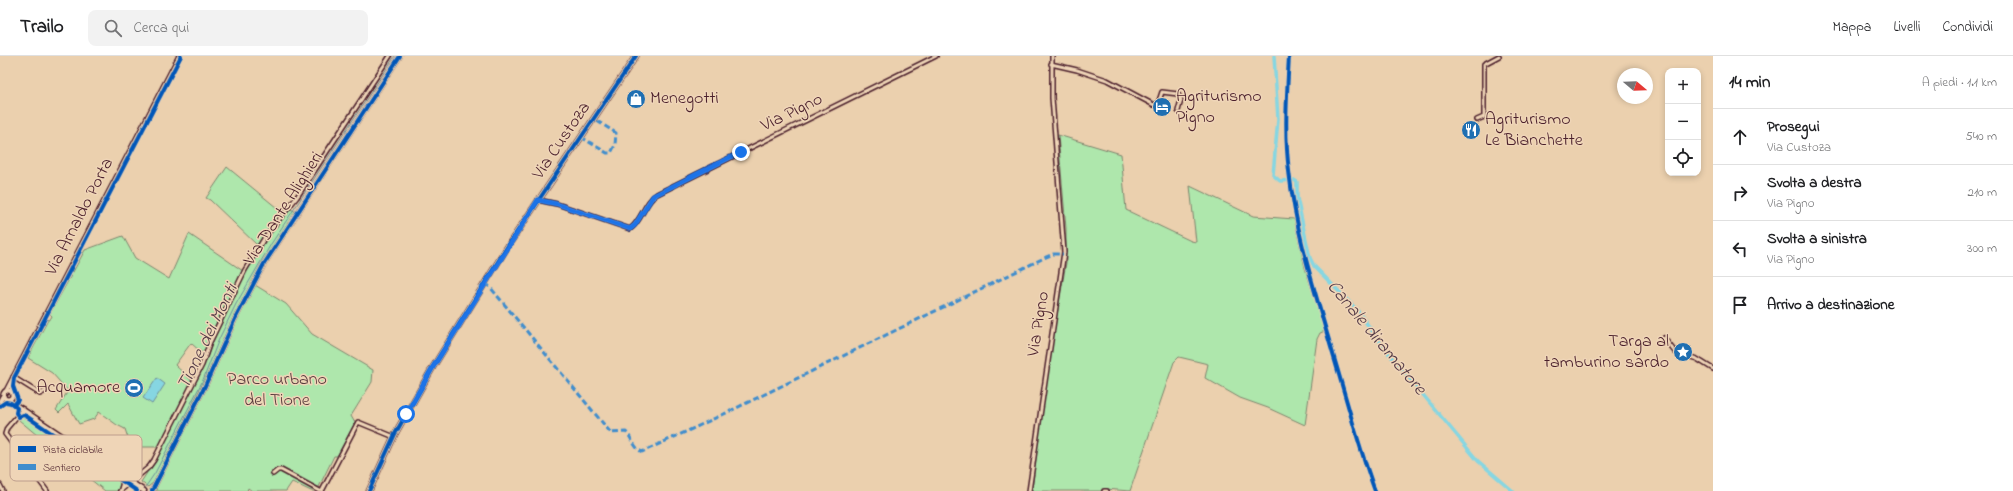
<!DOCTYPE html>
<html lang="it">
<meta charset="utf-8">
<style>
:root{--surface:#fff;--page:#f2f2f2;--text:#202124;--muted:#757577;--line:#e0e0e0}
body{margin:0;font-family:"Indie Flower",sans-serif;background:var(--page);color:var(--text)}
.controls{position:absolute;right:12px;top:12px;display:grid;overflow:hidden;border-radius:8px;box-shadow:0 2px 6px #0003}
.controls button{width:36px;height:36px;display:grid;place-items:center;padding:0;border:0;border-bottom:1px solid var(--line);background:var(--surface);color:var(--text);font:20px sans-serif}
.compass{position:absolute;left:1617px;top:12px;width:36px;height:36px;border-radius:50%;background:var(--surface);box-shadow:0 2px 6px #0003;rotate:109deg}
.stop{position:absolute;width:12px;height:12px;margin:-9px;border:3px solid #1a73e8;border-radius:50%;background:#fff}
.stop.end{background:#1a73e8;border-color:#fff;box-shadow:0 1px 4px #0008}
.list{margin:0;padding:0;list-style:none}
h2{display:flex;justify-content:space-between;align-items:center;height:52px;margin:0;padding:0 16px;font-size:17px}
h2 small{font-size:13px;font-weight:400;color:var(--muted)}
.list li{display:grid;grid-template-columns:26px 1fr auto;gap:12px;align-items:center;box-sizing:border-box;height:56px;padding:0 16px;border-top:1px solid var(--line)}
.list b{display:block;font-size:15px;white-space:nowrap}
.list p{margin:0;font-size:13px;white-space:nowrap;color:var(--muted)}
.list em{font-size:13px;font-style:normal;color:var(--muted)}
.icon{flex:none;width:22px;height:22px;fill:none;stroke:currentColor;stroke-width:2;stroke-linecap:round;stroke-linejoin:round}
.map{position:relative;flex:none;width:1713px;height:435px;overflow:hidden}
header{display:flex;align-items:center;gap:24px;box-sizing:border-box;height:56px;padding:0 20px;background:var(--surface);border-bottom:1px solid var(--line)}
header strong{font-size:19px}
nav{display:flex;gap:22px;margin-inline-start:auto;font-size:14px}
.search{width:280px;height:36px;background:var(--page);display:flex;align-items:center;gap:10px;box-sizing:border-box;padding:0 14px;border-radius:8px;color:var(--muted);font-size:15px}
main{display:flex}
aside{flex:1;background:var(--surface)}
.map>svg:first-child{display:block}
</style>
<header>
<strong>Trailo</strong>
<div class="search"><svg class="icon" aria-label="search" viewBox="0 0 24 24"><circle cx="10" cy="10" r="6"/><path d="M15 15l6 6"/></svg>Cerca qui</div>
<nav><a>Mappa</a><a>Livelli</a><a>Condividi</a></nav>
</header>
<main>
<div class="map">
<svg width="1713" height="435" viewBox="0 0 1713 435">
<rect width="100%" height="100%" fill="#ebd0ae"/>
<filter id="ink" filterUnits="userSpaceOnUse"><feTurbulence type="fractalNoise" baseFrequency=".025" numOctaves="2"/><feDisplacementMap in="SourceGraphic" scale="8" xChannelSelector="R" yChannelSelector="G"/><feConvolveMatrix kernelMatrix="1 2 1 2 8 2 1 2 1" color-interpolation-filters="sRGB"/></filter>
<g filter="url(#ink)">
<path fill="#aee7ac" stroke="#7c836c" d="M1058,79L1121,98L1126,154L1191,185L1196,186L1190,130L1253,160L1294,163L1305,212L1325,275L1320,277L1317,283L1305,369L1268,352L1240,342L1205,322L1208,308L1179,301L1174,306L1130,435L1105,433L1100,435H1032L1044,334L1066,207V172Z
M227,111L282,156L257,189L210,144L206,142Z
M291,153L296,156L268,200L234,260L207,319L154,426L148,431L141,426C158,401 171,374 185,346C191,334 199,322 204,309C225,253 251,197 291,153Z
M189,178L243,215L218,263L203,298L191,287L175,309L192,325L159,391H131L125,373L117,369L99,356L94,363L79,368L68,348L59,357L56,354L68,335L52,317L28,302L48,264L51,262L52,260L50,258L85,194L123,180L135,202L169,223Z
M255,229L286,248L312,278L373,314L372,326L351,360L355,367L337,400H334L317,435H311L292,426L286,435H252L248,432L247,435H156L157,427L238,260Z
M26,360L118,422L120,429L117,435H105L65,403L63,405L54,398L56,395L19,364L22,361Z"/>
<path fill="#86d6e2" stroke="#6e8d99" d="M157,322L165,328L152,348L143,342Z"/>
<g fill="none" stroke-linecap="round" stroke-linejoin="round">
<path stroke="#6e8d99" stroke-width="1" d="M144,433L155,417L203,324L219,283L236,248L271,188L395,0"/>
<path stroke="#86d6e2" stroke-width="3.5" d="M1274,0L1278,63L1273,119L1280,125L1294,124L1297,126V142L1310,202L1314,210L1357,254L1385,293L1478,405L1513,435"/>
<g stroke="#4a1f2b" stroke-width="6">
<path id="minor" d="M1051,8L1077,14L1107,24L1154,49L1158,48L1162,36L1178,38L1181,44L1178,55
M1477,64L1484,61V8L1499,0
M538,144L557,148L630,173C642,165 644,146 657,138L936,0
M1664,282L1675,296L1697,303L1713,313
M13,321L40,338L47,334
M23,353L7,372L5,378L47,435
M273,418L278,414H281L320,435
M0,429L3,435
M121,433L123,426L122,420
M120,435L149,411L154,404L202,309L210,286L245,214L265,181L297,141L390,0
M152,435L204,332L235,263L264,208L400,0
M322,435L358,366L392,380
M1029,435L1064,196L1052,42V0
M1104,435H1107"/>
</g>
<g stroke="#4a1f2b" stroke-width="6">
<path id="tertiary" d="M11,328L12,337
M6,335L179,0"/>
</g>
<g stroke="#4a1f2b" stroke-width="7">
<path id="secondary" d="M3.5 339a4.5 4.5 0 1 1 9 0a4.5 4.5 0 1 1-9 0Z
M8,344L144,435
M0,345L4,338
M369,435L395,378L433,311L511,185L636,0"/>
</g>
<use href="#minor" stroke="#efd5b7" stroke-width="3"/>
<use href="#tertiary" stroke="#efd5b7" stroke-width="3.5"/>
<use href="#secondary" stroke="#efd5b7" stroke-width="4"/>
<path stroke="#418dcd" stroke-width="3" stroke-dasharray="6 3" stroke-linecap="butt" d="M581,81L607,97H611L615,89L616,77L594,63
M485,227L490,231L611,377L626,376C632,382 634,392 642,396L722,359L1044,202L1053,198H1063"/>
<g stroke="#efd5b7" stroke-width="6">
<path id="cycleway" d="M1289,0C1287,38 1284,77 1289,115C1296,180 1317,242 1335,305C1348,349 1359,392 1375,435
M14,349L18,344L13,330L14,322L181,0
M0,350L6,346L11,347L17,352L16,357L19,361L23,359L26,360L137,435
M152,435L204,332L235,263L264,208L400,0
M369,435L395,378L433,311L511,185L636,0"/>
</g>
<use href="#cycleway" stroke="#0057b8" stroke-width="4"/>
</g>
</g>
<g fill="none" stroke-linecap="round" stroke-linejoin="round" filter="url(#ink)">
<path stroke="#1a73e8" stroke-width="5" d="M406,358L433,311L538,144L557,148L630,173L635,169L653,140L741,96"/>
</g>
<defs>
<g id="shop-disc" transform="scale(1)"><circle r="9.5" fill="#1f6fb2" stroke="#efd5b7"/><path d="M-5-2.5h2.3a2.7 3.5 0 0 1 5.4 0H5L5.5 6h-11ZM-1.5-2.5h3a1.5 2.3 0 0 0-3 0Z" fill="#fff"/></g>
<g id="hotel-disc" transform="scale(1)"><circle r="9.5" fill="#1f6fb2" stroke="#efd5b7"/><path d="M-6-4.5h1.5V1H6V5H4.5V3h-9V5H-6ZM-4 0a1.8 1.8 0 1 1 3.6 0ZM.5 0V-2.5h3Q6-2.5 6 0Z" fill="#fff"/></g>
<g id="restaurant-disc" transform="scale(1)"><circle r="9.5" fill="#1f6fb2" stroke="#efd5b7"/><path d="M-5-6h1v4h1v-4h1v4h1v-4h1v5L-1.5 .5V6h-2V.5L-5-1ZM5-6V6H3V1.5H1.5Q1.5-4 5-6Z" fill="#fff"/></g>
<g id="sight-disc" transform="scale(1)"><circle r="9.5" fill="#1f6fb2" stroke="#efd5b7"/><path d="M0-6L1.8-2.2L6-1.7L2.9 1.2L3.7 5.4L0 3.3L-3.7 5.4L-2.9 1.2L-6-1.7L-1.8-2.2Z" fill="#fff"/></g>
<g id="stadium-disc" transform="scale(1)"><circle r="9.5" fill="#1f6fb2" stroke="#efd5b7"/><path d="M0-5a6.5 5 0 1 0 0 10a6.5 5 0 1 0 0-10ZM-3.5-1.8h7v3.6h-7Z" fill="#fff"/></g>
</defs>
<g fill-rule="evenodd">
<use href="#shop-disc" x="636" y="43"/>
<use href="#hotel-disc" x="1162" y="51"/>
<use href="#restaurant-disc" x="1471" y="74"/>
<use href="#sight-disc" x="1683" y="296"/>
<use href="#stadium-disc" x="134" y="332"/>
</g>
<g text-anchor="middle" dominant-baseline="central" stroke-width="3" stroke-linejoin="round" paint-order="stroke">
<g font-size="18" fill="#4a1f2b" stroke="#efd5b7" text-anchor="start">
<text x="1176" y="41">Agriturismo<tspan x="1176" dy="21">Pigno</tspan></text>
<text x="650" y="43">Menegotti</text>
<text x="1485" y="64">Agriturismo<tspan x="1485" dy="21">Le Bianchette</tspan></text>
<text x="1669" y="286" text-anchor="end">Targa al<tspan x="1669" dy="21">tamburino sardo</tspan></text>
<text x="120" y="332" text-anchor="end">Acquamore</text>
</g>
<g font-size="18" fill="#4a1f2b" stroke="#efd5b7">
<text transform="translate(792 57) rotate(-26)">Via Pigno</text>
<text transform="translate(562 85) rotate(-56)">Via Custoza</text>
<text transform="translate(284 153) rotate(-57)">Via Dante Alighieri</text>
<text transform="translate(80 161) rotate(-63)">Via Arnaldo Porta</text>
<text transform="translate(1039 268) rotate(-81)">Via Pigno</text>
</g>
<g font-size="18" fill="#593d3e" stroke="#efd5b7">
<text x="277" y="324">Parco urbano<tspan x="277" dy="21">del Tione</tspan></text>
</g>
<g font-size="19" font-style="italic" fill="#533a46" stroke="#efd5b7">
<text transform="translate(208 281) rotate(-64)">Tione dei Monti</text>
<text transform="translate(1376 282) rotate(50)">Canale diramatore</text>
</g>
</g>
<rect x="10" y="379" width="132" height="46" rx="6" fill="#efd5b7" stroke="#be9e8d" stroke-width="1"/>
<rect x="18" y="390" width="18" height="6" fill="#0057b8"/>
<rect x="18" y="408" width="18" height="6" fill="#418dcd"/>
<g font-size="11" fill="#4a1f2b">
<text x="43" y="397">Pista ciclabile</text>
<text x="43" y="415">Sentiero</text>
</g>
</svg>
<div class="controls">
<button>+</button>
<button>−</button>
<button><svg class="icon" aria-label="locate" viewBox="0 0 24 24"><circle cx="12" cy="12" r="6"/><path d="M12 2v4M12 18v4M2 12h4M18 12h4"/></svg></button>
</div>
<svg class="compass" viewBox="-18 -18 36 36"><path d="M0-13l5 13h-10z" fill="#e53935"/><path d="M0 13l5-13h-10z" fill="#757577"/></svg>
<div class="stop" style="left:406px;top:358px"></div>
<div class="stop end" style="left:741px;top:96px"></div>
</div>
<aside>
<h2>14 min<small>A piedi · 1.1 km</small></h2>
<ul class="list">
<li><svg class="icon" aria-label="ahead" viewBox="0 0 24 24"><path d="M12 20V5M6 11l6-6 6 6"/></svg><div><b>Prosegui</b><p>Via Custoza</p></div><em>540 m</em></li>
<li><svg class="icon" aria-label="right" viewBox="0 0 24 24"><path d="M7 20v-9h11M14 6l5 5-5 5"/></svg><div><b>Svolta a destra</b><p>Via Pigno</p></div><em>210 m</em></li>
<li><svg class="icon" aria-label="left" viewBox="0 0 24 24"><path d="M17 20v-9H6M10 6l-5 5 5 5"/></svg><div><b>Svolta a sinistra</b><p>Via Pigno</p></div><em>300 m</em></li>
<li><svg class="icon" aria-label="arrive" viewBox="0 0 24 24"><path d="M6 21V4h12l-3 4 3 4H6"/></svg><div><b>Arrivo a destinazione</b></div></li>
</ul>
</aside>
</main>
